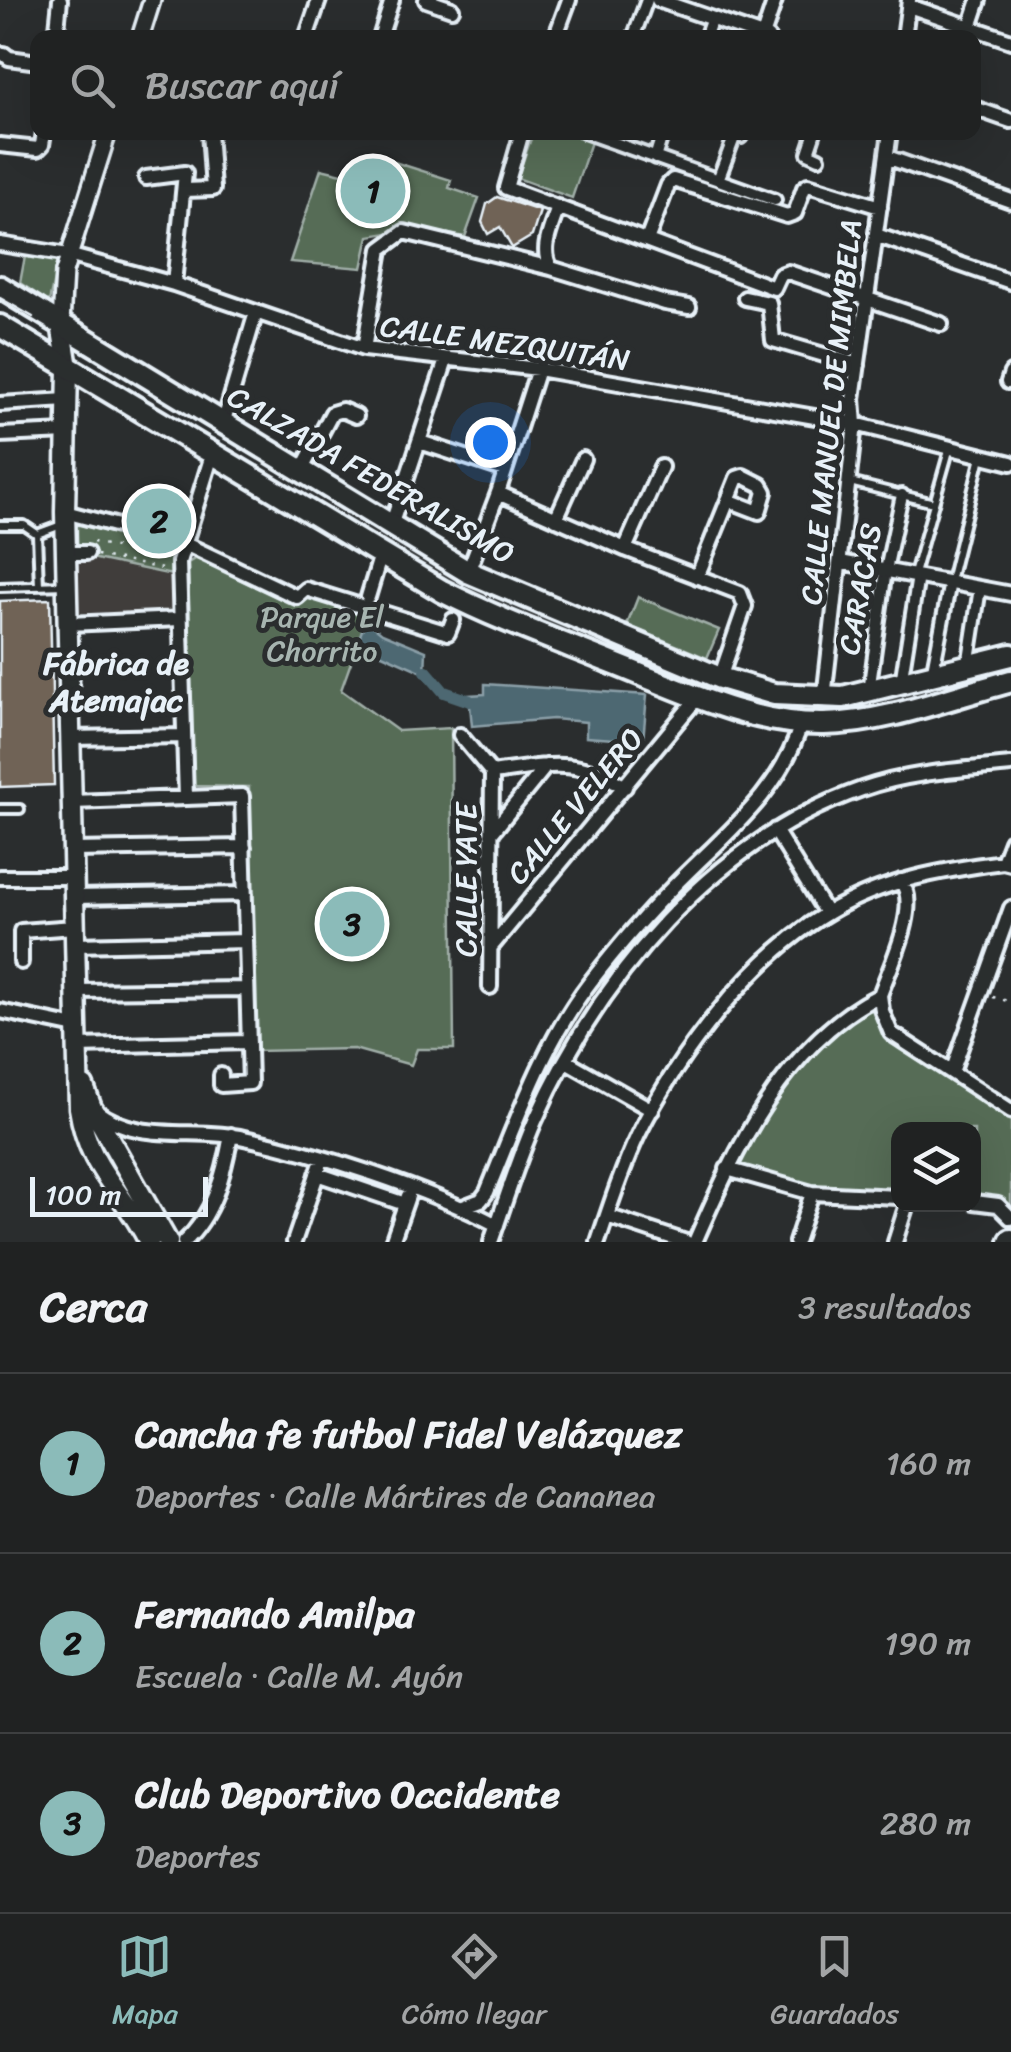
<!DOCTYPE html>
<html lang="es">
<meta charset="utf-8">
<style>
:root{--surface:#202222;--page:#282a2a;--text:#f1f3f6;--muted:#a2a4a5;--line:#3d3f40;--accent:#8bbbb9}
body{margin:0;font-family:Sriracha,sans-serif;background:var(--page);color:var(--text)}
.controls{position:absolute;right:30px;bottom:30px;display:grid;overflow:hidden;border-radius:20px;box-shadow:0 10px 40px #0002}
.controls button{width:90px;height:90px;display:grid;place-items:center;padding:0;border:0;border-bottom:2px solid var(--line);background:var(--surface);color:var(--text);font:50px sans-serif}
.scale{position:absolute;left:30px;bottom:25px;width:178px;box-sizing:border-box;padding-left:10px;border:5px solid #e8f1f8;border-top:0;font-size:28px;line-height:35px;white-space:nowrap;color:#e8f1f8;-webkit-text-stroke:8px #2a2d2e;paint-order:stroke}
.you{position:absolute;left:490px;top:442px;width:35px;height:35px;margin:-25px;border:8px solid #fff;border-radius:50%;background:#1a73e8;box-shadow:0 0 0 15px #1a73e833}
.badge{display:grid;place-items:center;width:65px;height:65px;border-radius:50%;background:var(--accent);color:#111;font-size:32px;font-weight:700}
.pin{position:absolute;translate:-50% -50%;border:5px solid #fff;box-shadow:0 2px 10px #0006}
.list{margin:0;padding:0;list-style:none}
h2{display:flex;justify-content:space-between;align-items:center;height:130px;margin:0;padding:0 40px;font-size:42px}
h2 small{font-size:32px;font-weight:400;color:var(--muted)}
.list li{display:grid;grid-template-columns:65px 1fr auto;gap:30px;align-items:center;box-sizing:border-box;height:180px;padding:0 40px;border-top:2px solid var(--line)}
.list b{display:block;font-size:38px;white-space:nowrap}
.list p{margin:0;font-size:32px;white-space:nowrap;color:var(--muted)}
.list em{font-size:32px;font-style:normal;color:var(--muted)}
.icon{flex:none;width:55px;height:55px;fill:none;stroke:currentColor;stroke-width:2;stroke-linecap:round;stroke-linejoin:round}
.map{position:relative;flex:none;width:1011px;height:1242px;overflow:hidden}
.search{position:absolute;background:var(--surface);box-shadow:0 10px 40px #0002;left:30px;right:30px;top:30px;height:110px;display:flex;align-items:center;gap:25px;box-sizing:border-box;padding:0 35px;border-radius:20px;color:var(--muted);font-size:38px}
.sheet{height:670px;background:var(--surface)}
nav{display:flex;justify-content:space-around;align-items:center;box-sizing:border-box;height:140px;border-top:2px solid var(--line);background:var(--surface);font-size:28px;color:var(--muted)}
nav a{display:grid;justify-items:center;gap:5px}
nav .on{color:var(--accent)}
.map>svg:first-child{display:block}
</style>
<div class="map">
<svg width="1011" height="1242" viewBox="0 0 1011 1242">
<rect width="100%" height="100%" fill="#2a2d2e"/>
<filter id="ink" filterUnits="userSpaceOnUse"><feTurbulence type="fractalNoise" baseFrequency=".01" numOctaves="2"/><feDisplacementMap in="SourceGraphic" scale="20" xChannelSelector="R" yChannelSelector="G"/><feConvolveMatrix kernelMatrix="1 2 1 2 8 2 1 2 1" color-interpolation-filters="sRGB"/></filter>
<g filter="url(#ink)">
<path fill="#3f3d3a" d="M77,555L172,575L174,611L78,613Z"/>
<path fill="#576c57" stroke="#a0aea8" stroke-width="2.5" d="M533,133H594L572,198L517,178Z
M369,154L451,180L449,188L479,198L465,237L418,228L369,236L362,268L290,262L321,169L359,178Z
M26,251L59,256L49,302L20,283Z
M77,524L173,549L172,575L77,555Z
M196,558L295,606L310,594L369,612L341,690L398,731L451,728L454,1049H417L411,1065L354,1049L254,1051L249,787L193,786L188,563Z
M638,597L719,630L707,658L627,625Z
M868,1009L874,1012L898,1048L1011,1120V1206L997,1199L974,1197V1130H898V1194L808,1189L734,1167C767,1107 809,1046 868,1009Z"/>
<path fill="#4d6872" stroke="#8b9fa8" stroke-width="2.5" d="M366,620L382,633L426,651L425,673L357,643Z
M485,684L647,695L643,741L586,737V722L553,719L472,726L469,695L485,694Z"/>
<g fill="none" stroke-linecap="round" stroke-linejoin="round">
<path stroke="#4d6872" stroke-width="12" d="M426,671L444,692L470,701"/>
</g>
<path fill="#6f6356" stroke="#e8f1f8" stroke-width="2.5" d="M497,197L540,211L532,236L512,248L500,227L488,234L482,222L487,204Z
M50,599L54,785L0,787V601Z"/>
<g fill="none" stroke-linecap="round" stroke-linejoin="round">
<g stroke="#e8f1f8" stroke-width="14">
<path id="service" d="M850,482L934,503
M0,525H24L37,534
M37,534L39,586
M37,534L64,524
M914,574L950,447
M950,581L981,457
M0,587L65,585
M0,809H20"/>
</g>
<g stroke="#e8f1f8" stroke-width="18">
<path id="pedestrian" d="M633,38L647,0
M705,38L712,18
M584,132L775,200
M815,132L808,153L819,158
M655,158L663,132
M718,180L735,135L741,137L743,132
M968,666L980,588
M932,675L950,582
M901,683L918,576
M869,691L886,570L902,495"/>
</g>
<g stroke="#e8f1f8" stroke-width="20">
<path id="minor" d="M426,0L452,9
M658,0L768,38
M909,6L1011,41
M970,27L979,0
M763,36L775,0
M56,38L60,0
M306,38L319,0
M380,38L392,0
M555,38L569,0
M904,38L909,0
M4,54L9,58L38,62
M974,108L1011,121
M522,132L506,188L774,288L780,275L788,272L941,324
M0,145L38,149L42,145L44,132
M887,157L1011,201
M146,178L185,173L174,284
M185,190L213,189L209,132
M558,207C552,227 539,249 551,268L665,303L689,307
M876,235L1011,282
M647,240L668,185L673,180L787,216L795,213L804,188L808,185L880,207
M0,244L68,255L174,284L364,349L538,369L855,424L1011,463
M745,298L769,303L773,340L858,365
M364,349L381,249L404,232L551,268
M1008,382L1011,373
M0,404L67,400
M223,424L254,319
M0,435L67,432
M420,442L505,470
M301,471L332,413L342,410L356,416
M498,493L625,549L740,593L745,606L720,678
M65,512L183,543L297,597L306,589L448,633L453,620
M556,519L583,459
M391,526L446,360
M625,549L661,467
M66,553H87
M840,562L1011,594
M468,572L498,493L538,369
M697,577L737,478L743,476L761,485L765,492L759,512L728,500
M368,597L381,554
M68,624L180,619
M824,698L855,424L853,399L890,132
M460,735L492,773
M70,738L184,736
M492,773C546,766 576,756 625,787
M186,798L179,562L212,455
M72,802L242,796L250,1083L221,1085V1075
M775,830L826,913
M491,834L546,766
M73,850L244,847
M1003,862L1011,841
M0,877H74
M74,897L245,894
M75,945L246,941
M491,947L698,697
M21,962V931L74,927
M490,987L492,773
M76,991L247,989
M880,995L882,1011L891,1033L1011,1111
M0,1011L76,1027
M77,1046L249,1042
M566,1061L652,1110
M952,1072L1011,908
M96,1111C139,1144 194,1127 244,1138C322,1154 426,1188 497,1225
M727,1169L812,1193L898,1197
M317,1174L405,1204
M974,1202L998,1205L1011,1218
M463,1207L481,1200L487,1192C517,1120 543,1043 591,981C616,949 643,917 671,889C720,838 781,794 801,723
M607,1216L686,1242
M184,1242C214,1215 224,1174 231,1135
M294,1242L320,1166
M392,1242L408,1196
M491,1242C505,1202 518,1160 535,1121C597,980 713,841 862,789C909,772 961,770 1011,765
M598,1242C610,1206 622,1169 638,1135C677,1055 752,957 829,912C883,880 943,870 1003,862L1011,864
M695,1242C735,1150 785,1042 880,995C890,966 921,906 901,881
M796,1242L812,1193
M895,1242L907,1204"/>
</g>
<g stroke="#e8f1f8" stroke-width="22">
<path id="tertiary" d="M140,38L152,0
M61,323L64,272L108,132"/>
</g>
<g stroke="#e8f1f8" stroke-width="25">
<path id="secondary" d="M61,323L68,368L65,512L79,1108C89,1173 123,1189 149,1242
M84,1086L92,1108L168,1242"/>
</g>
<g stroke="#e8f1f8" stroke-width="28">
<path id="primary" d="M0,287L468,572L720,678L774,694L843,697L1011,655
M0,326L442,591C497,619 555,640 612,663C681,690 749,725 824,724C887,723 951,697 1011,681
M1010,1242L1011,1240"/>
</g>
<path stroke="#e8f1f8" stroke-width="2.5" stroke-dasharray="2.5 8" stroke-linecap="butt" d="M93,542L168,559
M97,555L167,570
M993,997L1011,1002"/>
<use href="#service" stroke="#2a2d2e" stroke-width="6"/>
<use href="#pedestrian" stroke="#2a2d2e" stroke-width="10"/>
<use href="#minor" stroke="#2a2d2e" stroke-width="12"/>
<use href="#tertiary" stroke="#2a2d2e" stroke-width="15"/>
<use href="#secondary" stroke="#2a2d2e" stroke-width="18"/>
<use href="#primary" stroke="#2a2d2e" stroke-width="20"/>
<path stroke="#e8f1f8" stroke-width="2.5" d="M0,298L33,317"/>
</g>
</g>
<g text-anchor="middle" dominant-baseline="central" stroke-width="10" stroke-linejoin="round" paint-order="stroke">
<g font-size="30" fill="#e8f1f8" stroke="#2a2d2e">
<text transform="translate(505 343) rotate(8)">CALLE MEZQUITÁN</text>
<text transform="translate(831 412) rotate(-84)">CALLE MANUEL DE MIMBELA</text>
<text transform="translate(371 475) rotate(30)">CALZADA FEDERALISMO</text>
<text transform="translate(860 589) rotate(-80)">CARACAS</text>
<text transform="translate(575 806) rotate(-50)">CALLE VELERO</text>
<text transform="translate(466 880) rotate(-90)">CALLE YATE</text>
</g>
<g font-size="30" fill="#a7b5b0" stroke="#2a2d2e">
<text x="322" y="617">Parque El<tspan x="322" dy="34">Chorrito</tspan></text>
</g>
<g font-size="32" font-weight="bold" fill="#e8f1f8" stroke="#2a2d2e">
<text x="116" y="663">Fábrica de<tspan x="116" dy="37">Atemajac</tspan></text>
</g>
</g>
</svg>
<div class="controls">
<button><svg class="icon" aria-label="layers" viewBox="0 0 24 24"><path d="M12 4l9 5-9 5-9-5zM3 14l9 5 9-5"/></svg></button>
</div>
<div class="scale">100 m</div>
<div class="you"></div>
<div class="pin badge" style="left:373px;top:191px">1</div>
<div class="pin badge" style="left:159px;top:521px">2</div>
<div class="pin badge" style="left:352px;top:924px">3</div>
<div class="search"><svg class="icon" aria-label="search" viewBox="0 0 24 24"><circle cx="10" cy="10" r="6"/><path d="M15 15l6 6"/></svg>Buscar aquí</div>
</div>
<section class="sheet">
<h2>Cerca<small>3 resultados</small></h2>
<ul class="list">
<li><span class="badge">1</span><div><b>Cancha fe futbol Fidel Velázquez</b><p>Deportes · Calle Mártires de Cananea</p></div><em>160 m</em></li>
<li><span class="badge">2</span><div><b>Fernando Amilpa</b><p>Escuela · Calle M. Ayón</p></div><em>190 m</em></li>
<li><span class="badge">3</span><div><b>Club Deportivo Occidente</b><p>Deportes</p></div><em>280 m</em></li>
</ul>
</section>
<nav>
<a class="on"><svg class="icon" aria-label="map" viewBox="0 0 24 24"><path d="M3 6l6-2 6 2 6-2v14l-6 2-6-2-6 2zM9 4v14M15 6v14"/></svg>Mapa</a>
<a><svg class="icon" aria-label="directions" viewBox="0 0 24 24"><path d="M12 3l9 9-9 9-9-9zM9 14v-3h6M13 9l2 2-2 2"/></svg>Cómo llegar</a>
<a><svg class="icon" aria-label="saved" viewBox="0 0 24 24"><path d="M7 4h10v16l-5-4-5 4z"/></svg>Guardados</a>
</nav>
